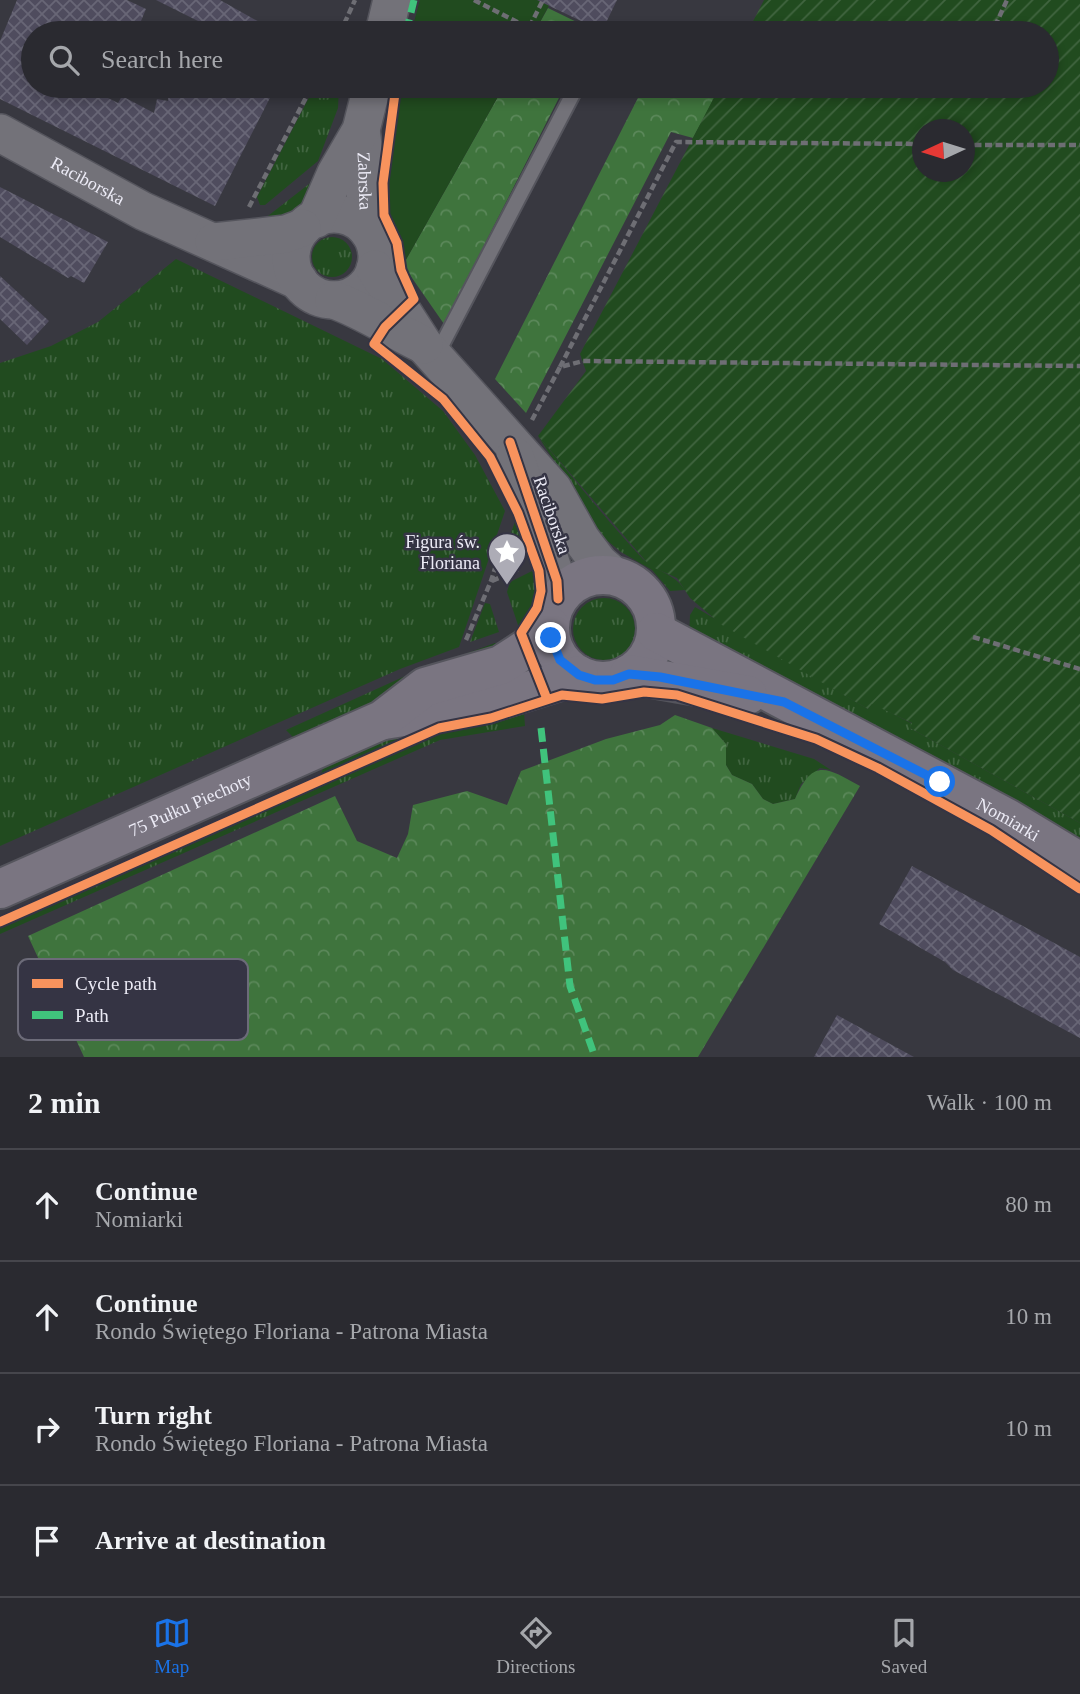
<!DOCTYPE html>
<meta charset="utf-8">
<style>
:root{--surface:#2a2a30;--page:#323238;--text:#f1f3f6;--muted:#a5a7ab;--line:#46464c;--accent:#1a73e8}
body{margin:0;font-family:"Times New Roman",serif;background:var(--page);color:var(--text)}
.compass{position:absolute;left:912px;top:119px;width:63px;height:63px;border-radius:50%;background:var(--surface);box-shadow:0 4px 10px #0003;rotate:266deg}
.stop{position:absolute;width:21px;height:21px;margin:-16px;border:5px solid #1a73e8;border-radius:50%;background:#fff}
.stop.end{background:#1a73e8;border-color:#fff;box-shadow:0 2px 7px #0008}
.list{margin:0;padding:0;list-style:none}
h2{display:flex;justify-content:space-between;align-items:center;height:91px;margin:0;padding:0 28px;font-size:30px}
h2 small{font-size:23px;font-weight:400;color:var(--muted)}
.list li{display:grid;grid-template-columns:46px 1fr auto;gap:21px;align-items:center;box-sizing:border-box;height:112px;padding:0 28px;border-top:2px solid var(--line)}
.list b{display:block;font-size:26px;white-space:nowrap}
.list p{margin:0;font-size:23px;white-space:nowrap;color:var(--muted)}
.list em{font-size:23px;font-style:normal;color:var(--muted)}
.icon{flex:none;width:38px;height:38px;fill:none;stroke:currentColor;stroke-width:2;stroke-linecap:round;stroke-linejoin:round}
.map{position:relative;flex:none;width:1080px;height:1057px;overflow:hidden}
.search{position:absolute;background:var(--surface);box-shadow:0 4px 10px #0003;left:21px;right:21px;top:21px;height:77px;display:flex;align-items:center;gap:18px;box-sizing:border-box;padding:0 24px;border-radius:38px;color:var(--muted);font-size:26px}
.sheet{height:539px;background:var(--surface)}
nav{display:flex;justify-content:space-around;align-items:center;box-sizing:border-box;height:98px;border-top:2px solid var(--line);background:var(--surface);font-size:19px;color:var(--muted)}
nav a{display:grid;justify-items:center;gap:4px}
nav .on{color:var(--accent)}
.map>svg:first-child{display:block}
</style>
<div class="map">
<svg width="1080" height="1057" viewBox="0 0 1080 1057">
<defs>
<pattern id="grass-tufts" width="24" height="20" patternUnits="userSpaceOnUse" patternTransform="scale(1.75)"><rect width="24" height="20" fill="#214b1f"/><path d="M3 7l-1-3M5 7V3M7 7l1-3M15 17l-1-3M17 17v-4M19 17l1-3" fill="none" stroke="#416540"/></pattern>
<pattern id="forest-crowns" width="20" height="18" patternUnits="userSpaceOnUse" patternTransform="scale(1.75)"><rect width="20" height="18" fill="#3f743d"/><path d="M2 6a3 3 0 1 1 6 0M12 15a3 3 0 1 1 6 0" fill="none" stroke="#5b885a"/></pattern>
<pattern id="garden-furrows" width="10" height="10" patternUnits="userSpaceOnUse" patternTransform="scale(1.75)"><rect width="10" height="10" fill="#214b1f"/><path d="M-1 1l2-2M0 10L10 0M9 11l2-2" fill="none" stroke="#416540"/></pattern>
<pattern id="building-cross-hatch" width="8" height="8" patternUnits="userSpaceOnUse" patternTransform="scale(1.75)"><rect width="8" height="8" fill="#4f4c5e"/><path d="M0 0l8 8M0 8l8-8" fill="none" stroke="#686676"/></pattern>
</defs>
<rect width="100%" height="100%" fill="#383840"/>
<path fill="url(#grass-tufts)" d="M315,86H339L338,108L318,161L265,205H260L257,197Z
M318,177C305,211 301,216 264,219Z
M312 257a20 20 0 1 1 40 0a20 20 0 1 1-40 0Z
M176,259L382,359L443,411L475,455L505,511L459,647L400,669L0,846V363L51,346L98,322Z
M538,436C573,477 606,520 643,559C657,572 674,573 685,590L670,591L652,570L621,552L604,538Z
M516,519L529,553L501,567L500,563Z
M534,570C540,593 532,610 519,628L507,592L510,582Z
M573 629a31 31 0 1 1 62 0a31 31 0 1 1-62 0Z
M485,603L490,604L499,632L470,642Z
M695,607L868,709L872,703L913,724L910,728L1080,823V841L689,638L690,615Z
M495,643L503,647L415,680L297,741L286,730L403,677Z
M524,712L525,726L440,740L0,934V926L440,732Z
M441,722L320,776L326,762L365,744Z
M712,728L814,759L831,770L820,768L801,784L795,799L773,804L763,799L752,784L732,775L726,765V744Z"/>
<path fill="url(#forest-crowns)" d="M548,8L593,30L592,33H534Z
M504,86H565L444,324L403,265Z
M644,86H706L718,91L693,138L671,132L526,413L495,379Z
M675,715L712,728L726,744V765L732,775L752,784L763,799L773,804L795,799C813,758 826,767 860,786L698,1057H84L28,936L335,796L357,841L397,858L408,834L413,805L467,791L507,805L521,771L606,739L660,725Z"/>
<path fill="#214b1f" d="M420,0H552L534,33H411Z
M401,86H504L403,265L400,236L389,213L386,189Z"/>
<path fill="url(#garden-furrows)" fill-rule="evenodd" d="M764,0H1080V823L910,728L912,723L872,704L868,709L722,625L690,598L677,578L650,566L538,436L586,371L580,354L720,86H1047V33H747ZM922,130H964V172H922Z"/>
<path fill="url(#building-cross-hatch)" d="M17,0H127L146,9L136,33H33V86H84L118,103L122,96L154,113L157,99L168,101L169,86H205L226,98L231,86H276L215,206L0,99V41Z
M156,0H220L279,33H222Z
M537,0H617L602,31Z
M0,187L108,242L84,283L71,276L68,278L0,237Z
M0,276L49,321L27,345L0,319Z
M912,866L1080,957V1038L953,970L945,962L879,924Z
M837,1015L914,1057H814Z"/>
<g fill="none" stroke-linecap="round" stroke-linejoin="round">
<g stroke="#55555d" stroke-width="18">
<path id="service" d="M436,356L577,86"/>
</g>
<g stroke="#55555d" stroke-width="40">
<g id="tertiary">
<path d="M384,33L392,0"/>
<path id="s1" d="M361,130C367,165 362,198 369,232"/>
<path id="s2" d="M0,133L143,211L299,281"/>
<circle cx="334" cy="257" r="43"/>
<path d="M316,219L336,173L361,130L372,86"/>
<path d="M214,242L286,234L302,228"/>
<path d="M375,269L424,345L553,489L581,539L599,563L614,576"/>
<path d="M334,300C365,311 394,331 424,345"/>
<path d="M515,456L557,581L558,599"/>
</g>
</g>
<g stroke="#55555d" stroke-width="42">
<g id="primary">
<circle cx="603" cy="628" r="53"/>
<path id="s3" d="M656,632L1007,818L1080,862"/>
<path d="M629,674L748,695"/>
<path d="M384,720L486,704L579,675"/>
<path id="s4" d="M0,889L382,720L425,687L501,665L527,648L550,626"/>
</g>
</g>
<path stroke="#6e6e74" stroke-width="4.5" stroke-dasharray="7 3.5" stroke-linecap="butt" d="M474,0L529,28L543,0
M995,26L1007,0
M340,33L355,0
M964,145H1080
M249,207L312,86
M560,367L676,142L922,144
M532,420L560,367L583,361L1080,366
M492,581L519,569
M973,637L1080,669
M466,640L491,581L506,534"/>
<use href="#service" stroke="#737279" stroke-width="14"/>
<use href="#tertiary" stroke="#737279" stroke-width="37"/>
<use href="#primary" stroke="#7a7581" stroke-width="38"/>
<path stroke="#40c37c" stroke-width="7" stroke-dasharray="14 7" stroke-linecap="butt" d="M406,33L414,0
M541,728L570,986L595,1057"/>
<g stroke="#353444" stroke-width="13">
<path id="cycleway" d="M396,86L383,183L384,215L397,243L401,270L414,299L385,327L374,344L443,399L490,457L518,513L539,571L541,591L537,608L521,633L547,699
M510,442L557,581L558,599
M0,922L439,728L491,718L562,695L602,699L644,692L677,695L816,739L878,768L991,830L1080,889"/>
</g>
<use href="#cycleway" stroke="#f8935d" stroke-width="9"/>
</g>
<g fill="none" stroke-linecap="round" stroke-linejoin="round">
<path stroke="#1a73e8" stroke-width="9" d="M551,638L560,660L579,675L595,680H613L629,674L660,677L784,702L940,782"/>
</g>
<defs>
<g id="sight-pin" transform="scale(2.0125)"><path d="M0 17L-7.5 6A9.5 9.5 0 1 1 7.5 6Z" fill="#adacb6" stroke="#353444"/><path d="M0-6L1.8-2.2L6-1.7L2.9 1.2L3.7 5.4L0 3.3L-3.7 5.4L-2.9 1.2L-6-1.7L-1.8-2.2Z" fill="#fff"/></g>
</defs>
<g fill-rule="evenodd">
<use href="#sight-pin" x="507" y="552"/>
</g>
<g text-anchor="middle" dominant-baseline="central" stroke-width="5" stroke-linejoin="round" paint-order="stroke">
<g font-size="18" fill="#ecebf6" stroke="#353444">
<text stroke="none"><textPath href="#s2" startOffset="100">Raciborska</textPath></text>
<text stroke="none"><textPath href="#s1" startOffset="51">Zabrska</textPath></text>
<text transform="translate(552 515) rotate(71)">Raciborska</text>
<text stroke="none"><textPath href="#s4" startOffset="208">75 Pułku Piechoty</textPath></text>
<text stroke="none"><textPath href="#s3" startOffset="399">Nomiarki</textPath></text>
</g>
<g font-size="18" fill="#ecebf6" stroke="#353444" text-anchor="end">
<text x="480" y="542">Figura św.<tspan x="480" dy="21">Floriana</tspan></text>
</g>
</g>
<rect x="18" y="959" width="230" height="81" rx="10" fill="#353444" stroke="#6c6b79" stroke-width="2"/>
<rect x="32" y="979" width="31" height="9" fill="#f8935d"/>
<rect x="32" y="1011" width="31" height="8" fill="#40c37c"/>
<g font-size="19" fill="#ecebf6">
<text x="75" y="990">Cycle path</text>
<text x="75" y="1022">Path</text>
</g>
</svg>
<svg class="compass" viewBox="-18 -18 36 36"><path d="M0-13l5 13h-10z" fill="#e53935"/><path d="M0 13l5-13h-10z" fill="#a5a7ab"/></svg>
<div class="stop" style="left:940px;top:782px"></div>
<div class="stop end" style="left:551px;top:638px"></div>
<div class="search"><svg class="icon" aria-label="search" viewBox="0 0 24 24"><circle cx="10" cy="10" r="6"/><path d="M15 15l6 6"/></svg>Search here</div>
</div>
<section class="sheet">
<h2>2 min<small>Walk · 100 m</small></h2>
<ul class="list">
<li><svg class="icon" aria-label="ahead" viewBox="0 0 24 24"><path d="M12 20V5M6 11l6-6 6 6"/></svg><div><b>Continue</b><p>Nomiarki</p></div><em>80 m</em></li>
<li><svg class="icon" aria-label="ahead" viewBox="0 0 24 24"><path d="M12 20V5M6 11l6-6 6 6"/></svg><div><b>Continue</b><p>Rondo Świętego Floriana - Patrona Miasta</p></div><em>10 m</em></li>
<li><svg class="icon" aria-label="right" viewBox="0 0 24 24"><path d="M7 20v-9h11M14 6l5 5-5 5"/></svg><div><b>Turn right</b><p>Rondo Świętego Floriana - Patrona Miasta</p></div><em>10 m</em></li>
<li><svg class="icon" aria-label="arrive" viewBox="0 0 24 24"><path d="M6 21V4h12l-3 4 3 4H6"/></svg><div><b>Arrive at destination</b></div></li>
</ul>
</section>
<nav>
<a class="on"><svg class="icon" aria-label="map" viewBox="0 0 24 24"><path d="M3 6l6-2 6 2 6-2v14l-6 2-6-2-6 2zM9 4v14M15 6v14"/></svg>Map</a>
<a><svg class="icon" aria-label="directions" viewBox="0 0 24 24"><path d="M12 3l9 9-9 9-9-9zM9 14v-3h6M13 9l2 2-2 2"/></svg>Directions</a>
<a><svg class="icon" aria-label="saved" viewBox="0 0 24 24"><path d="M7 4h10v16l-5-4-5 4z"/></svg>Saved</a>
</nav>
